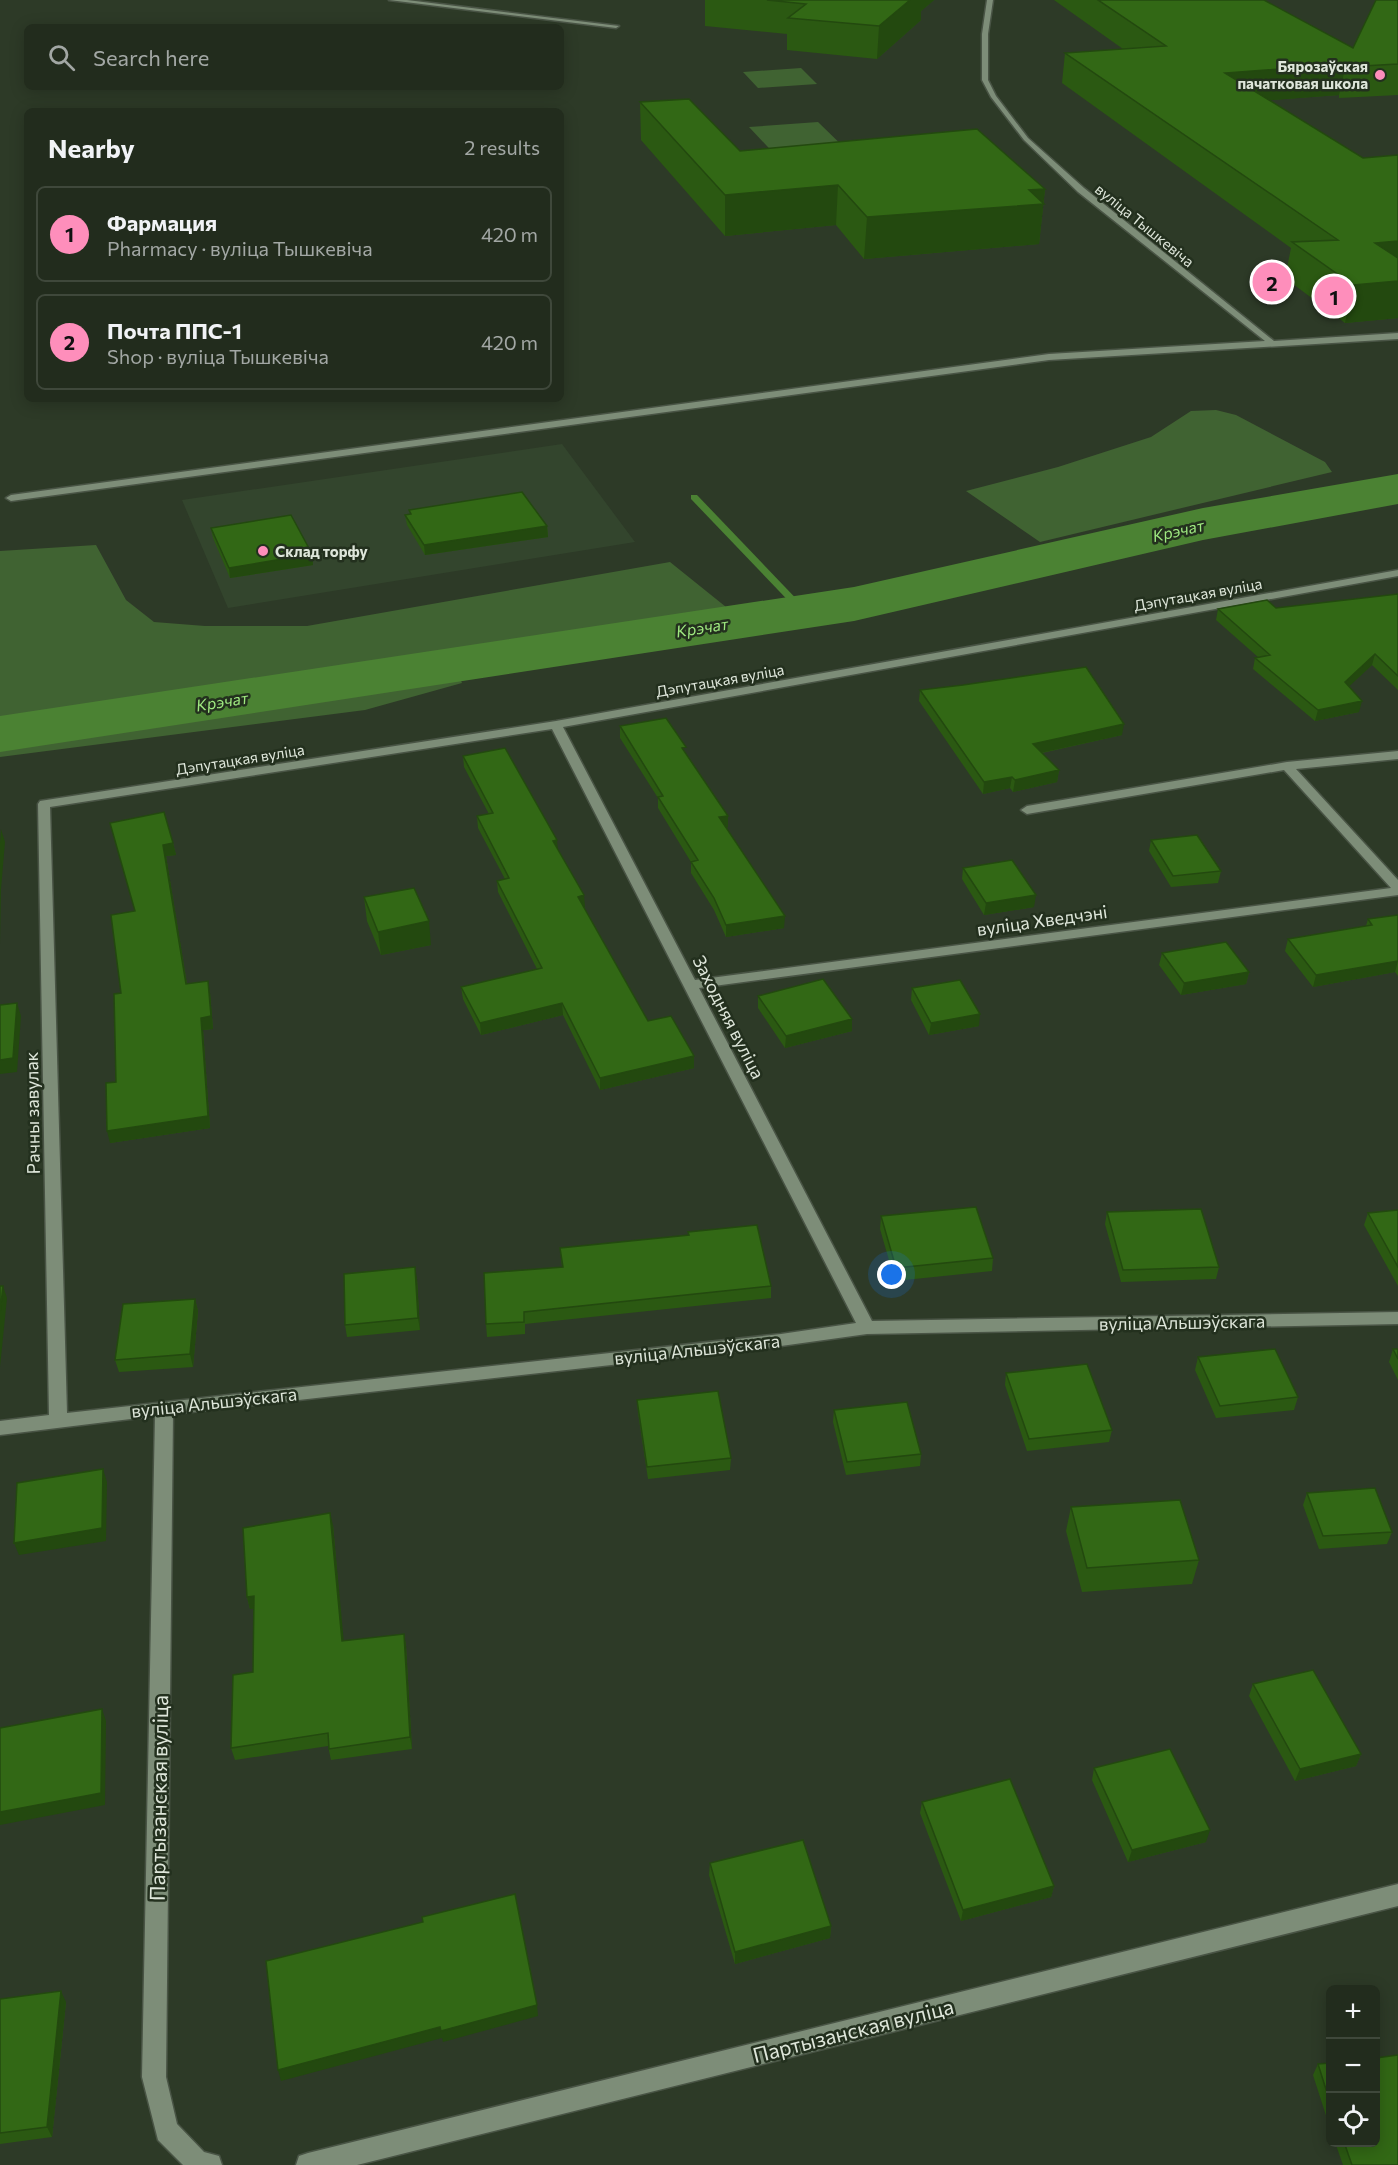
<!DOCTYPE html>
<meta charset="utf-8">
<style>
:root{--surface:#222c1d;--page:#2a3426;--text:#f1f3f6;--muted:#a2a7a4;--line:#3f483b;--accent:#fe8ebb}
body{margin:0;font-family:Commissioner,sans-serif;background:var(--page);color:var(--text)}
.controls{position:absolute;right:18px;bottom:18px;display:grid;overflow:hidden;border-radius:9px;box-shadow:0 3px 15px #0003}
.controls button{width:54px;height:54px;display:grid;place-items:center;padding:0;border:0;border-bottom:2px solid var(--line);background:var(--surface);color:var(--text);font:30px sans-serif}
.you{position:absolute;left:892px;top:1275px;width:21px;height:21px;margin:-15px;border:4px solid #fff;border-radius:50%;background:#1a73e8;box-shadow:0 0 0 9px #1a73e833}
.badge{display:grid;place-items:center;width:39px;height:39px;border-radius:50%;background:var(--accent);color:#111;font-size:20px;font-weight:700}
.pin{position:absolute;translate:-50% -50%;border:3px solid #fff;box-shadow:0 2px 6px #0006}
.list{margin:0;padding:0;list-style:none}
h2{display:flex;justify-content:space-between;align-items:center;height:78px;margin:0;padding:0 24px;font-size:26px}
h2 small{font-size:20px;font-weight:400;color:var(--muted)}
.list li{display:grid;grid-template-columns:39px 1fr auto;gap:18px;align-items:center;box-sizing:border-box;height:96px;margin:0 12px 12px;padding:0 12px;border:2px solid var(--line);border-radius:9px}
.list b{display:block;font-size:22px;white-space:nowrap}
.list p{margin:0;font-size:20px;white-space:nowrap;color:var(--muted)}
.list em{font-size:20px;font-style:normal;color:var(--muted)}
.icon{flex:none;width:33px;height:33px;fill:none;stroke:currentColor;stroke-width:2;stroke-linecap:round;stroke-linejoin:round}
.map{position:relative;flex:none;width:1398px;height:2165px;overflow:hidden}
.search{position:absolute;background:var(--surface);box-shadow:0 3px 15px #0003;left:24px;top:24px;width:540px;height:66px;display:flex;align-items:center;gap:15px;box-sizing:border-box;padding:0 21px;border-radius:9px;color:var(--muted);font-size:22px}
.panel{position:absolute;background:var(--surface);box-shadow:0 3px 15px #0003;left:24px;top:108px;width:540px;height:294px;border-radius:9px}
.map>svg:first-child{display:block}
</style>
<div class="map">
<svg width="1398" height="2165" viewBox="0 0 1398 2165">
<rect width="100%" height="100%" fill="#2d3a27"/>
<path fill="#33452d" d="M562,444L635,542L228,608L182,500Z"/>
<path fill="#406332" d="M801,68L817,84L758,88L743,72Z
M818,122L854,157L782,162L749,127Z
M1216,410L1236,415L1325,462L1332,472L1040,542L966,491L1058,467L1151,437L1191,411Z
M96,545L126,600L154,622L205,626H307L670,562L726,607L450,655L462,683L365,710L0,757V551Z"/>
<g fill="none" stroke-linecap="round" stroke-linejoin="round">
<path fill="#4b8233" fill-rule="evenodd" d="M691,495H697L807,610V614H801L691,499Z"/>
<path fill="#4b8233" fill-rule="evenodd" d="M1398,474V504L1203,540L854,621L0,752V716L854,587L1203,508Z"/>
<g stroke="#495445" stroke-width="3">
<path id="street" d="M389,0H407L619,26L616,28Z
M987,0H993L988,34V80L996,96L1028,138L1084,188L1274,341L1398,333V339L1049,360L11,501L6,498L11,495L1049,354L1265,341L1078,192L1024,140L991,97L982,80V34Z
M1398,570V576L563,727L695,980L1391,888L1284,770L1027,814L1021,810L1027,806L1287,762L1398,751V759L1296,769L1398,880V895L699,988L872,1321L1398,1312V1324L867,1334L781,1346L173,1414L166,2077L177,2124L204,2152L219,2156L222,2165H183L158,2140L142,2077L155,1416L0,1435V1421L49,1415L38,804L40,801L556,721ZM552,729L856,1323L781,1334L67,1413L50,807Z
M1398,1884V1906L357,2165H296L299,2156L308,2153Z"/>
</g>
<use href="#street" fill="#7d8d78" fill-rule="evenodd"/>
</g>
<path fill="#2b5912" d="M705,0H934L921,11V20L877,59L787,50V34L705,26Z
M1054,0H1264L1353,48L1398,0V95L1339,98V95L1270,100L1363,158L1398,155V318L1345,323L1285,278L1291,248L1062,83L1065,53L1123,49Z
M640,102L740,151L1045,189L1039,244L864,259L836,225L725,236L641,140Z
M409,510L547,526L548,537L425,555L407,525L405,515L410,514Z
M211,528L312,554L313,565L230,578L213,538Z
M1398,594V690L1372,665L1349,686L1359,712L1315,721L1253,669L1255,658L1258,657L1216,620L1218,609L1276,608Z
M920,690L1122,735L1042,753L1059,770L1057,782L1013,792L1010,788L983,794L919,701Z
M620,726L686,754L728,827L726,828L784,928L726,937L714,910L691,873V862L658,808V798L620,738Z
M463,756L557,840V848L584,907L648,1021L694,1056V1068L600,1090L563,1015L481,1035L463,999L461,987L537,969L498,892L497,881L505,879L478,828L477,816L489,814L464,767Z
M110,823L173,843L176,855L166,856L187,984L210,993L213,1029L203,1030L210,1128L110,1143L116,1082L121,993L135,911Z
M1151,840L1221,871L1218,883L1171,887L1149,851Z
M963,868L1034,907L984,915L962,879Z
M364,897L431,945L381,955L367,921Z
M1398,915V976L1395,972L1313,987L1285,951L1288,939L1366,926L1368,919Z
M1162,953L1249,972L1246,984L1181,995L1159,965Z
M912,988L979,1026L929,1035L911,1000Z
M758,996L852,1031L785,1048L758,1008Z
M1398,1210V1286L1364,1225L1368,1213Z
M1107,1212L1219,1267L1216,1279L1121,1282L1105,1224Z
M881,1216L993,1258L992,1271L895,1281L880,1229Z
M688,1232L771,1286V1298L525,1324V1334L487,1337L486,1324L562,1267L560,1248L688,1236Z
M417,1279L420,1330L347,1337L345,1325Z
M195,1299L198,1311L193,1367L119,1372L115,1360Z
M1393,1349H1398V1380L1389,1362Z
M1198,1357L1298,1397L1294,1410L1216,1418L1195,1370Z
M1006,1373L1112,1430L1109,1442L1027,1451L1005,1385Z
M637,1400L731,1458L730,1470L648,1479L638,1413Z
M834,1410L921,1454L920,1466L846,1475L833,1422Z
M1307,1493L1392,1532L1387,1544L1319,1549L1303,1505Z
M1071,1507L1199,1560L1192,1584L1082,1592L1066,1531Z
M333,1525L343,1641L404,1634L406,1646L412,1749L331,1760L328,1746L235,1760L231,1748L253,1672L254,1608L250,1609L247,1597Z
M1253,1684L1361,1754L1356,1766L1295,1781L1249,1696Z
M1094,1768L1206,1842L1128,1862L1092,1780Z
M922,1802L1054,1886L1051,1897L961,1921L920,1813Z
M710,1863L831,1926L830,1938L735,1964L709,1875Z
M0,1999L66,2002L52,2137L0,2144Z
M1330,2063V2128L1313,2075L1318,2064Z
M1335,2142H1376L1398,2165H1343Z"/>
<path fill="#23490f" d="M910,0H934L921,11V20L877,59L879,26Z
M1346,64L1339,95L1220,104L1225,73Z
M838,185L836,225L725,236V195Z
M1045,189L1039,244L864,259L867,217L1029,190Z
M1398,241V277L1375,243Z
M1398,281V318L1345,323L1353,285Z
M547,526L548,537L425,555L424,545Z
M312,554L313,565L230,578L229,568Z
M1375,654L1372,665L1342,693L1345,682Z
M1362,701L1359,712L1315,721L1318,710Z
M1124,724L1122,735L1031,755L1033,744Z
M1059,770L1057,782L1013,792L1015,780Z
M1012,777L1010,788L983,794L984,782Z
M728,816V827L719,829V817Z
M1,829L5,842L1,889L0,944V843Z
M557,840L558,851L553,841Z
M173,843L176,855L166,856L189,996L163,845Z
M584,895L585,907L579,908L578,897Z
M1036,895L1034,907L984,915L986,903Z
M785,916L784,928L726,937V925Z
M429,921L431,945L381,955L378,932Z
M1398,961L1395,972L1313,987L1316,975Z
M1249,972L1246,984L1181,995L1184,983Z
M208,981L210,993L213,1029L203,1030L210,1128L110,1143L107,1131L201,1018Z
M17,1003L21,1016L17,1072L0,1074V1060Z
M562,1003L563,1015L481,1035L480,1023Z
M980,1014L979,1026L929,1035L931,1023Z
M852,1019V1031L785,1048L786,1036Z
M694,1056V1068L600,1090V1078Z
M415,1267L417,1279L420,1330L418,1318Z
M3,1286L7,1298L0,1367V1313Z
M195,1299L198,1311L193,1367L190,1354Z
M103,1469L107,1482L106,1541L19,1555L14,1543Z
M330,1513L333,1525L345,1654L342,1641Z
M254,1596L257,1608L250,1609L247,1597Z
M404,1634L406,1646L412,1749L410,1737Z
M102,1709L106,1721L105,1805L0,1825V1812Z
M1361,1754L1356,1766L1295,1781L1300,1769Z
M1210,1830L1206,1842L1128,1862L1132,1850Z
M1054,1886L1051,1897L961,1921L963,1910Z
M831,1926L830,1938L735,1964V1952Z
M61,1991L66,2002L52,2137L47,2127Z
M537,2005L538,2016L443,2042L442,2038L281,2081L278,2070L440,2027Z"/>
<path fill="#326815" stroke="#23490f" stroke-width="1.5" d="M767,0H910L879,26L788,18L806,4Z
M1098,0H1264L1353,48L1376,0H1398V64L1345,67L1346,64L1225,73L1363,158L1398,155V241L1375,243L1398,258V281L1353,285L1292,242L1338,240L1065,53L1166,46Z
M689,99L740,151L977,129L1045,189L1029,190L1044,204L867,217L838,185L725,195L640,102Z
M522,492L547,526L424,545L405,515L411,514L409,510Z
M291,515L312,554L229,568L211,528Z
M1398,594V676L1375,654L1345,682L1362,701L1318,710L1255,658L1270,655L1218,609L1267,600L1276,608Z
M1086,667L1124,724L1033,744L1059,770L1015,780L1012,777L984,782L920,690L963,685Z
M666,718L686,747L682,748L728,816L719,817L785,916L726,925L714,898L691,862L698,860L658,797L663,796L620,726Z
M505,748L557,840L553,841L584,895L578,897L648,1021L671,1016L694,1056L600,1078L562,1003L480,1023L461,987L542,968L497,881L509,878L477,816L493,813L463,756Z
M164,812L173,843L163,845L186,984L208,981L211,1016L201,1018L208,1116L107,1131L106,1083L116,1082L114,994L121,993L111,915L135,911L110,823Z
M1197,835L1221,871L1173,876L1151,840Z
M1012,860L1036,895L986,903L963,868Z
M414,888L429,921L378,932L364,897Z
M1398,915V961L1316,975L1288,939L1372,925L1368,919Z
M1226,942L1249,972L1184,983L1162,953Z
M823,979L852,1019L786,1036L758,996Z
M960,980L980,1014L931,1023L912,988Z
M17,1003L13,1058L0,1060V1005Z
M976,1207L993,1258L896,1268L881,1216Z
M1201,1209L1219,1267L1123,1270L1107,1212Z
M1398,1210V1267L1368,1213Z
M757,1225L771,1286L524,1312V1322L486,1324L484,1273L563,1267L560,1248L689,1235L688,1232Z
M415,1267L418,1318L345,1325L344,1274Z
M0,1286H3L0,1313Z
M195,1299L190,1354L115,1360L123,1304Z
M1275,1349L1298,1397L1220,1406L1198,1357Z
M1393,1349H1398V1359Z
M1087,1364L1112,1430L1029,1439L1006,1373Z
M718,1391L731,1458L647,1467L637,1400Z
M907,1402L921,1454L847,1462L834,1410Z
M103,1469L102,1528L14,1543L17,1483Z
M1375,1488L1392,1532L1323,1536L1307,1493Z
M1180,1500L1199,1560L1087,1568L1071,1507Z
M330,1513L342,1641L404,1634L410,1737L329,1749L328,1733L231,1748L233,1675L253,1672L254,1596L247,1597L243,1528Z
M1313,1670L1361,1754L1300,1769L1253,1684Z
M102,1709L101,1793L0,1812V1728Z
M1170,1749L1210,1830L1132,1850L1094,1768Z
M1010,1779L1054,1886L963,1910L922,1802Z
M803,1840L831,1926L735,1952L710,1863Z
M515,1894L537,2005L441,2031L440,2027L278,2070L266,1961L423,1922L422,1917Z
M61,1991L47,2127L0,2133V1999Z
M1398,2055V2165H1352L1344,2142H1376V2058Z
M1330,2063V2102L1318,2064Z"/>
<g fill="#fe8ebb" stroke="#23301e" stroke-width="2">
<circle cx="1380" cy="75" r="6"/>
<circle cx="263" cy="551" r="6"/>
</g>
<g text-anchor="middle" dominant-baseline="central" stroke-width="5" stroke-linejoin="round" paint-order="stroke">
<g font-size="15" font-weight="bold" fill="#dee6da" stroke="#23301e" text-anchor="end">
<text x="1368" y="66">Бярозаўская<tspan x="1368" dy="17">пачатковая школа</tspan></text>
<text x="275" y="551" text-anchor="start">Склад торфу</text>
</g>
<g font-size="15" fill="#dee6da" stroke="#23301e">
<text transform="translate(1145 225) rotate(39)">вуліца Тышкевіча</text>
<text transform="translate(1198 594) rotate(-10)">Дэпутацкая вуліца</text>
<text transform="translate(720 680) rotate(-10)">Дэпутацкая вуліца</text>
<text transform="translate(240 759) rotate(-9)">Дэпутацкая вуліца</text>
</g>
<g font-size="16" font-style="italic" fill="#9fe980" stroke="#23301e">
<text transform="translate(1178 530) rotate(-13)">Крэчат</text>
<text transform="translate(702 627) rotate(-9)">Крэчат</text>
<text transform="translate(222 701) rotate(-9)">Крэчат</text>
</g>
<g font-size="18" fill="#dee6da" stroke="#23301e">
<text transform="translate(1042 920) rotate(-8)">вуліца Хведчэні</text>
<text transform="translate(729 1017) rotate(63)">Заходняя вуліца</text>
<text transform="translate(32 1113) rotate(-91)">Рачны завулак</text>
<text transform="translate(1182 1322) rotate(-1)">вуліца Альшэўскага</text>
<text transform="translate(697 1349) rotate(-6)">вуліца Альшэўскага</text>
<text transform="translate(214 1402) rotate(-6)">вуліца Альшэўскага</text>
</g>
<g font-size="21" fill="#dee6da" stroke="#23301e">
<text transform="translate(158 1798) rotate(-89)">Партызанская вуліца</text>
<text transform="translate(853 2030) rotate(-14)">Партызанская вуліца</text>
</g>
</g>
</svg>
<div class="controls">
<button>+</button>
<button>−</button>
<button><svg class="icon" aria-label="locate" viewBox="0 0 24 24"><circle cx="12" cy="12" r="6"/><path d="M12 2v4M12 18v4M2 12h4M18 12h4"/></svg></button>
</div>
<div class="you"></div>
<div class="pin badge" style="left:1334px;top:296px">1</div>
<div class="pin badge" style="left:1272px;top:282px">2</div>
<div class="search"><svg class="icon" aria-label="search" viewBox="0 0 24 24"><circle cx="10" cy="10" r="6"/><path d="M15 15l6 6"/></svg>Search here</div>
<section class="panel">
<h2>Nearby<small>2 results</small></h2>
<ul class="list">
<li><span class="badge">1</span><div><b>Фармация</b><p>Pharmacy · вуліца Тышкевіча</p></div><em>420 m</em></li>
<li><span class="badge">2</span><div><b>Почта ППС-1</b><p>Shop · вуліца Тышкевіча</p></div><em>420 m</em></li>
</ul>
</section>
</div>
